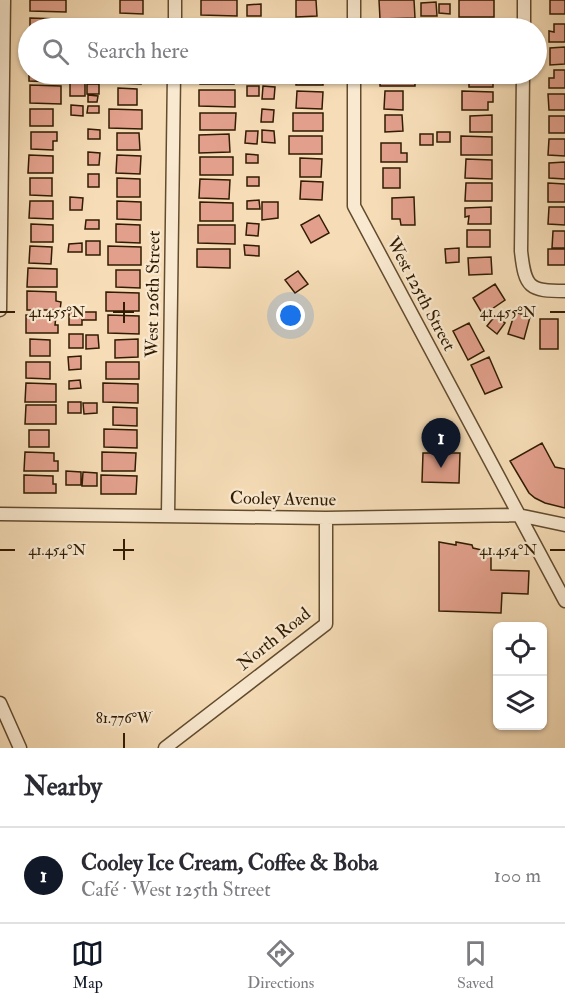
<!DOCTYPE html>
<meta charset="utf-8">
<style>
:root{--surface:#fff;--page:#f7f7f7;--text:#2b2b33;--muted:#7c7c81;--line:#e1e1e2;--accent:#111827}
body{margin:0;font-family:"IM FELL Double Pica",serif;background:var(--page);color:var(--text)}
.controls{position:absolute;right:18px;bottom:18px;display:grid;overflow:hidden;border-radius:9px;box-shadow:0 2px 4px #0004}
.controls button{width:54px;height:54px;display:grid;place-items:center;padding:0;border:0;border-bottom:2px solid var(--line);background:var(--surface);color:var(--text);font:30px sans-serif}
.you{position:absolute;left:291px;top:316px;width:21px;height:21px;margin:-15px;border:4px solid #fff;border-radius:50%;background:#1a73e8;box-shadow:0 0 0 9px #1a73e833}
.badge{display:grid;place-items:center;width:39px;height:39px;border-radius:50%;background:var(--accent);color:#fff;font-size:20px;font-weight:700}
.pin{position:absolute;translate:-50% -50px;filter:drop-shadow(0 2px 3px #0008)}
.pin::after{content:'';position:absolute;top:32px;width:21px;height:18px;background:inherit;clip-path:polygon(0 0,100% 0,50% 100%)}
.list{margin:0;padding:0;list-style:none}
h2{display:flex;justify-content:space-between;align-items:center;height:78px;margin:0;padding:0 24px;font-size:26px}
h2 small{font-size:20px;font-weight:400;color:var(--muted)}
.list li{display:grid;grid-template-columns:39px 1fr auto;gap:18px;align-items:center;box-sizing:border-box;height:96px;padding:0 24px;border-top:2px solid var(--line)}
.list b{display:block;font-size:22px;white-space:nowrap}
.list p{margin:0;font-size:20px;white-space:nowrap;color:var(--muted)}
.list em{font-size:20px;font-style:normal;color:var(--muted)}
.icon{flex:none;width:33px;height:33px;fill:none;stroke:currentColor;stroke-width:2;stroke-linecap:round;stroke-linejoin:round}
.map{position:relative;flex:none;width:565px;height:748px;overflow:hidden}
.search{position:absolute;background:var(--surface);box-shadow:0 2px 4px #0004;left:18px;right:18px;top:18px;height:66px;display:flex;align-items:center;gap:15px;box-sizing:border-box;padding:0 21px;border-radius:33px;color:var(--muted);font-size:22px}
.sheet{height:174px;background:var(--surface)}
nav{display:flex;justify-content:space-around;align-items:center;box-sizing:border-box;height:84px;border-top:2px solid var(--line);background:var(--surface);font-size:16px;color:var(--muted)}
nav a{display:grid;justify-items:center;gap:3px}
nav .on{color:var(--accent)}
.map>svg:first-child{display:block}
</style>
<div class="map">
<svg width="565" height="748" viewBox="0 0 565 748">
<rect width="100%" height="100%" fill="#f6ddb7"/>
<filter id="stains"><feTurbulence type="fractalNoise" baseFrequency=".00333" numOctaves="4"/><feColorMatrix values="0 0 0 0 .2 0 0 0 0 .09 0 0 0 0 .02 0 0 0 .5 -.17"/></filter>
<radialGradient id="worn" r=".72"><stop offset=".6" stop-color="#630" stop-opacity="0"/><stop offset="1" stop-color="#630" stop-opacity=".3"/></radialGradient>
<path fill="#e2a08c" stroke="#311b01" stroke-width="1.5" d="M30,0H66V12L30,11Z
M120,0H143V14L120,13Z
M201,0H237V16L201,15Z
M296,0H316L317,16L296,17Z
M379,0H414L415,18L380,19Z
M459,0H494V17H459Z
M550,0H565V14H550Z
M436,2L437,16H421V3Z
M261,4V16H247V5Z
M439,4H450V14L439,13Z
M30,18L60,19V27L64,28H30Z
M120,19H143V28H119Z
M247,19H262V28H247Z
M201,20L233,21V28H201Z
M297,22L323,23V28H297Z
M471,22L494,23V28H470Z
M380,23L415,24V28H380Z
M554,24H565V42H549V31L554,32Z
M565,47V64L550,65V48Z
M554,70H565V88H549V78H554Z
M29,74H62V82L29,81Z
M117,74H141V84L117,83Z
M200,74H234V84H200Z
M296,74H323V85H296Z
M380,74H415V86H380Z
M469,74H493V87H469Z
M70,83H85V96H70Z
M87,84H99V94H87Z
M30,85L61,86V104L30,103Z
M247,86H259V96H247Z
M263,86L275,87L274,99H262Z
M118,88L137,89V105H118Z
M199,90H235V107L199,106Z
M297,91L323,92L322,109L296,108Z
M385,91H403V110L384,109Z
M462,91L493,92V102H488V110H462Z
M548,94H565V110H549Z
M88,95L98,96L97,102H88Z
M71,105L83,106V116L71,115Z
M88,106H99V113H87Z
M30,109H53V126H30Z
M109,109L142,110V129L109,128Z
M262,109L274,110L273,122H261Z
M200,113H236L235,130H200Z
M293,113H323V131H293Z
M385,115H402L403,131L385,132Z
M492,115V132H470V116Z
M549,116H565V133H549Z
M88,129L100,130V139H88Z
M262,130L274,131L275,143L262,142Z
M246,131H258L257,144L245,143Z
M31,132H57V141H53V150L31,149Z
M437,132H450V142H437Z
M117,133H139L140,150H117Z
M229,134L230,152L199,153V135Z
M420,134H433V145H420Z
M289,136H322V154H289Z
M461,136L492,137V155H461Z
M549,139H565V156L548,155Z
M381,143H401V153H407V162H381Z
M88,152L100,153L99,165H88Z
M246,154L258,155V163H246Z
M29,155L53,156V173H28Z
M117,155L141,156L140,174L116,173Z
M200,157H233V175H200Z
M300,158L322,159L321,177H300Z
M466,159L492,160V179L465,178Z
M565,162V179L549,178V163Z
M383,168H400V188H383Z
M88,174H99V187H88Z
M247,177H259V186H247Z
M30,178H52V196L30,195Z
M117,178L140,179V197H117Z
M200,179L230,180L229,199L199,198Z
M301,181L323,182L322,200L300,199Z
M466,183H492V201H465Z
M548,183L565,184V202H548Z
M70,197L83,198L82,210H70Z
M414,197L415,225H401L400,219H392V198Z
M259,200L260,209H247V201Z
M30,201H53V219L29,218Z
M117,201L141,202V220L117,219Z
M200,202L233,203V221H200Z
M262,202H278V218L262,220Z
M491,207V224H468L469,216L465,217V208Z
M549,207H565V225L548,224Z
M319,215L329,233L311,243L301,225Z
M86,220H99V229H85Z
M247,223L259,224L258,236L246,235Z
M31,224L53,225V242H31Z
M116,224L140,225V243L116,242Z
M198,225H235V244L198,243Z
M467,230H490V247H467Z
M553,231H565V248H552Z
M86,241H100V255H86Z
M82,243V252H68L69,244Z
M244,245L259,246V256L245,255Z
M30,246L52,247L51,264L29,263Z
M108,246L141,247V265H108Z
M459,248V262L446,263L445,249Z
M197,249H230V268L197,267Z
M548,249H565V265H548Z
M491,257L492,274L469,275L468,258Z
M28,268L57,269V287H27Z
M116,270H140V288L116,287Z
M298,271L308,284L295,293L285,280Z
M495,284L505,300L483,315L473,298Z
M27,291L56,292V301L61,302L60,310H27Z
M106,292L139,293V311H106Z
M82,311V325H69V312Z
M83,312H96V320H83Z
M515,312L530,317L524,339L508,334Z
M26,315L56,316L55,325H58V333H26Z
M108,315L139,316V334L108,333Z
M495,316L505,323L497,334L487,326Z
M540,319H558V349H540Z
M469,323L484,351L468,360L453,331Z
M69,334H83V348H69Z
M86,335H98L99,348L86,349Z
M30,339L50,340V356H30Z
M138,339V357L115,358V340Z
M81,356V369L69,370L68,357Z
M489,357L502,387L485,394L471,365Z
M26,362H50V379L26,378Z
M106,362H139V379H106Z
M80,380L81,388L69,389V381Z
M26,383L56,384V402H25Z
M103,383L138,384V403L103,402Z
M68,402H81V413H68Z
M83,403H97V413L84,414Z
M26,405H56V424H25Z
M113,407L137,408V426L113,425Z
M104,429L137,430V448L104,447Z
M29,430H49V447H29Z
M542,443L555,467L565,469V508L545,503L535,498L529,493L510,461Z
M25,452L54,453V461H58V471H24Z
M102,452L136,453L135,471H102Z
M423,453H460L459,483L422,482Z
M66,471L81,472V485H66Z
M83,472L97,473V486H82Z
M24,475L53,476V484H56V493H24Z
M101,475L137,476L136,494H101Z
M439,542L456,545V542L472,545L473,548L491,552V570L529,571L528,594L502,593L501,613L439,611Z"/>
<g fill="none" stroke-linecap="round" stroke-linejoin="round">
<g stroke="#624c2e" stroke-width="15">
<path id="street" d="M354,0V28
M175,28V0
M524,28V0
M354,74V206L565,601
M523,74L521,251C525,288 529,291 565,291
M0,310L4,0
M0,514L326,518L518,515L565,525
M168,515L174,74
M0,703L20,748
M165,748L326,624V518"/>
</g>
<use href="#street" stroke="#f9e9d0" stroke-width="12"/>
</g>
<path fill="none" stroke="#311b01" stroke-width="2" d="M124,302V323M0,312H15M113,312H134M550,312H565M124,539V560M0,550H15M113,550H134M550,550H565M124,733V748"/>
<g text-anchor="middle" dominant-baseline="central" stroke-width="4.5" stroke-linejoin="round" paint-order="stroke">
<g font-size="18" fill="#311b01" stroke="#f9e9d0">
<text transform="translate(153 294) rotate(-89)">West 126th Street</text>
<text transform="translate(421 294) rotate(62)">West 125th Street</text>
<text transform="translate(283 499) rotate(1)">Cooley Avenue</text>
<text transform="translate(274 639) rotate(-39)">North Road</text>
</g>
</g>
<g font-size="15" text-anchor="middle" fill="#311b01" stroke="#f9e9d0" stroke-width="4.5" stroke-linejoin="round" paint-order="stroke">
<text x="57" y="317">41.455°N</text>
<text x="508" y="317">41.455°N</text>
<text x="57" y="555">41.454°N</text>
<text x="508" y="555">41.454°N</text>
<text x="124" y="723">81.776°W</text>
</g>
<rect width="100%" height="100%" filter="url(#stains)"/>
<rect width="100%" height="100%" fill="url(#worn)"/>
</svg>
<div class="controls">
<button><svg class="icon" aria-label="locate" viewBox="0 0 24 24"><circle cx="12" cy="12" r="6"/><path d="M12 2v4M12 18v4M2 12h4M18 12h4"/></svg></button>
<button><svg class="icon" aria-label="layers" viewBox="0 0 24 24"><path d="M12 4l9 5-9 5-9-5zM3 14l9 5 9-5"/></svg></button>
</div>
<div class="you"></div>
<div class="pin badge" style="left:441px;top:468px">1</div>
<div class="search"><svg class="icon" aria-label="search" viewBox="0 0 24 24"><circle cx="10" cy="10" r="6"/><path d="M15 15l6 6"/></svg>Search here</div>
</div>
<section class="sheet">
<h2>Nearby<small></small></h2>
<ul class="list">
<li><span class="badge">1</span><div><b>Cooley Ice Cream, Coffee &amp; Boba</b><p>Café · West 125th Street</p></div><em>100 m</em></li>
</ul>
</section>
<nav>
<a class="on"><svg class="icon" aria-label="map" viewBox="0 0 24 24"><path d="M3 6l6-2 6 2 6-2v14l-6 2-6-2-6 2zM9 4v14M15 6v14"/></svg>Map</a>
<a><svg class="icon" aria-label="directions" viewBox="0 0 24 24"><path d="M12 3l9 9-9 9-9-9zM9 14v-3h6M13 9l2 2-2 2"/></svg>Directions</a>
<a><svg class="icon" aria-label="saved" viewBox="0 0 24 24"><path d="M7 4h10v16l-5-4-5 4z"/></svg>Saved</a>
</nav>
